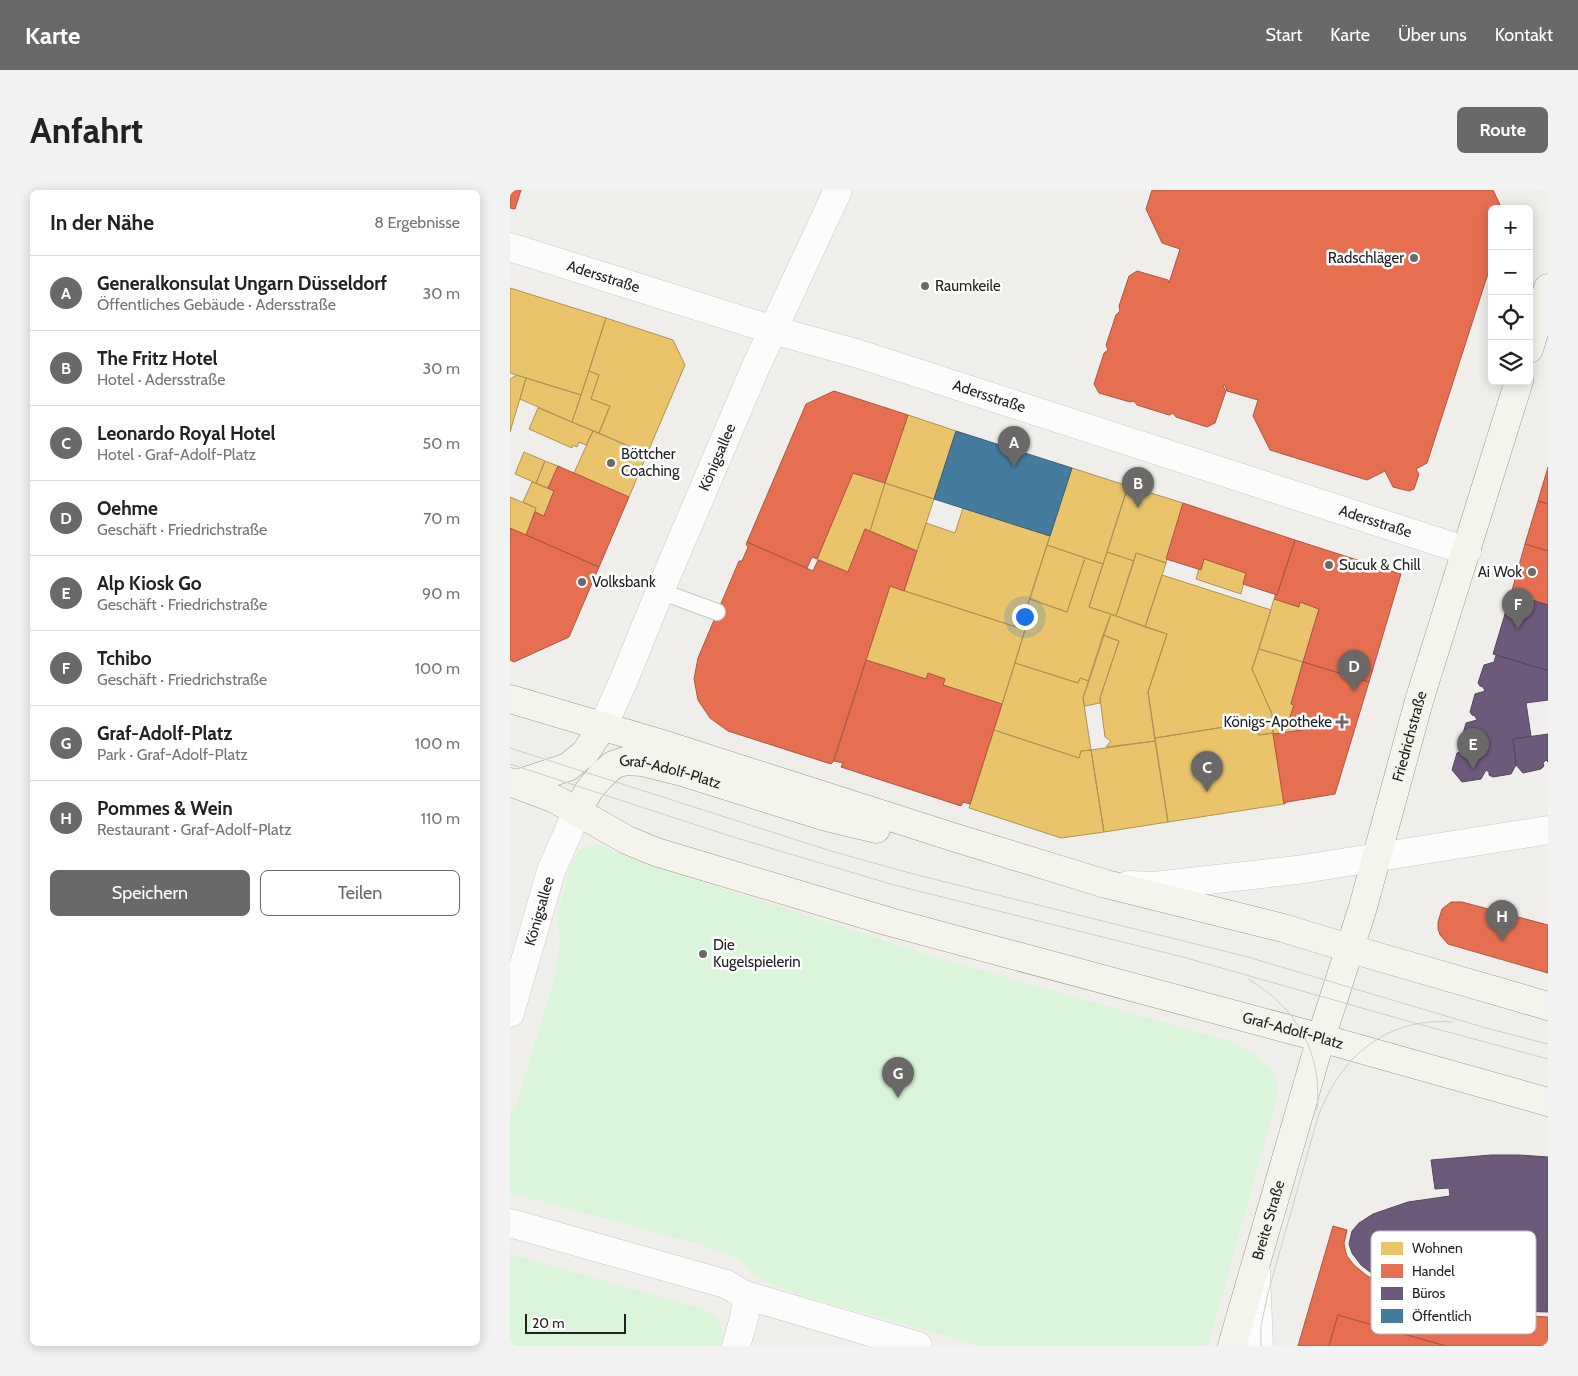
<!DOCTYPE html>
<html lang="de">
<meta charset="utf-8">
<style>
:root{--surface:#fff;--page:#f2f2f2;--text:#222;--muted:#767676;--line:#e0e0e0;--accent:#6a6968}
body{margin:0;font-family:Cabin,sans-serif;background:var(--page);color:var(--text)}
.controls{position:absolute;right:15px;top:15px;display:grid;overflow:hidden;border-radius:8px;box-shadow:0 2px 12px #0003}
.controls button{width:45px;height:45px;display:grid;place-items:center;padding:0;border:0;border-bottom:1px solid var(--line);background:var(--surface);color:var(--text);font:25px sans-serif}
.scale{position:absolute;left:15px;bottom:12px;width:101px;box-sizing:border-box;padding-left:5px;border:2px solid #222;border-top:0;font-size:14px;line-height:18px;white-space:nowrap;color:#222;-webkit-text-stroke:4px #fff;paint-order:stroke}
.you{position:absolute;left:514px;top:426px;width:18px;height:18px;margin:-12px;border:4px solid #fff;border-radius:50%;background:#1a73e8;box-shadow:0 0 0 8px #1a73e833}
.badge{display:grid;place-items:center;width:32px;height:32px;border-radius:50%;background:var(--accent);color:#fff;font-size:16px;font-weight:700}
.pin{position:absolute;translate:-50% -41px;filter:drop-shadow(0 1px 2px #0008)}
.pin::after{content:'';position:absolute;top:26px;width:18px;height:15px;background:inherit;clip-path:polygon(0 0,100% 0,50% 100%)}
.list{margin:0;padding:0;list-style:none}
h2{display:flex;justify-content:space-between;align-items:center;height:65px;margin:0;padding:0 20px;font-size:21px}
h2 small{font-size:16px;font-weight:400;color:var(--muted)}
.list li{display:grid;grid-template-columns:32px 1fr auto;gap:15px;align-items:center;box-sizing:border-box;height:75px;padding:0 20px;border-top:1px solid var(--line)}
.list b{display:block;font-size:19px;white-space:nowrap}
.list p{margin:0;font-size:16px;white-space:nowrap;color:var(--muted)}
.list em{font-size:16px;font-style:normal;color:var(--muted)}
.actions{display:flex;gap:10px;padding:15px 20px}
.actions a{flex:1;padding:11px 0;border:1px solid var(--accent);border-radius:8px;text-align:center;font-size:18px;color:var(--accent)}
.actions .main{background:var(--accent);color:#fff}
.icon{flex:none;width:28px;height:28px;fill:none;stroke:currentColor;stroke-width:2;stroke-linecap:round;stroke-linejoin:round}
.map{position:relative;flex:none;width:1038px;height:1156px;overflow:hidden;border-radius:8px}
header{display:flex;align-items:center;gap:30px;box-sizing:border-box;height:70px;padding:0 25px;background:var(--accent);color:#fff}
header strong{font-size:24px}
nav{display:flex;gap:28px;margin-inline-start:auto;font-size:18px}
.intro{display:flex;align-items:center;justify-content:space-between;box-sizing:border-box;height:120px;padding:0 30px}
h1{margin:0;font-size:35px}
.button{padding:12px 22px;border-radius:8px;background:var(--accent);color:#fff;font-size:18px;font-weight:700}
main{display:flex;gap:30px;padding:0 30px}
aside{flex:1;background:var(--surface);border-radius:8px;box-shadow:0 2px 12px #0003}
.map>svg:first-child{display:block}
</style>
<header>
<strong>Karte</strong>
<nav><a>Start</a><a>Karte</a><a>Über uns</a><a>Kontakt</a></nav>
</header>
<div class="intro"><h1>Anfahrt</h1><a class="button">Route</a></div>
<main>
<aside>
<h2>In der Nähe<small>8 Ergebnisse</small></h2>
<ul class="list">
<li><span class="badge">A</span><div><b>Generalkonsulat Ungarn Düsseldorf</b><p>Öffentliches Gebäude · Adersstraße</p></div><em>30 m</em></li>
<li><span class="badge">B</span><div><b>The Fritz Hotel</b><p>Hotel · Adersstraße</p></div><em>30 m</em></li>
<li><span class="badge">C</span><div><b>Leonardo Royal Hotel</b><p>Hotel · Graf-Adolf-Platz</p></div><em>50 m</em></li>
<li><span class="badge">D</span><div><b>Oehme</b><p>Geschäft · Friedrichstraße</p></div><em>70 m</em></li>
<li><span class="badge">E</span><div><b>Alp Kiosk Go</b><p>Geschäft · Friedrichstraße</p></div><em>90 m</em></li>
<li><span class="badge">F</span><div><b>Tchibo</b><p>Geschäft · Friedrichstraße</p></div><em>100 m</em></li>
<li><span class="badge">G</span><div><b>Graf-Adolf-Platz</b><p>Park · Graf-Adolf-Platz</p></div><em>100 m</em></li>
<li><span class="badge">H</span><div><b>Pommes &amp; Wein</b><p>Restaurant · Graf-Adolf-Platz</p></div><em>110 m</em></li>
</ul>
<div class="actions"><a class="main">Speichern</a><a>Teilen</a></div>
</aside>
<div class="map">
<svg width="1038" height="1156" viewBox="0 0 1038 1156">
<rect width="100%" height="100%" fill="#f0eeeb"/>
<path fill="#daf5da" d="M88,654L130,672L432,769L716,850C740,861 770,873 768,905L698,1156H471L294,1106L256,1092L244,1085L231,1071L222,1066L193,1055L0,1003V924L6,916L46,784L50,750L47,725L62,671C68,659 75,656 88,654Z
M0,1064L196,1120C212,1128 215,1138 210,1156H0Z"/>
<path fill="#e9c46a" stroke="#ad9354" d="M0,98L96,128L71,205L0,183Z
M96,128L163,150L175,175L137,264L89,243L100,216L81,209L89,185L79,181Z
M79,181L89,185L81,209L100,216L89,243L62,232Z
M7,185L16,188L0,242V189Z
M16,188L71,205L62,232L10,209Z
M28,218L83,241L76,255L69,252L67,257L63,255L62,258L19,239Z
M398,225L446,241L424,309L375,293Z
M83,241L137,264L119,307L64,283Z
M14,262L35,271L26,293L5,284Z
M35,271L48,276L38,298L26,293Z
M562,278L618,296L593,374L537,355Z
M343,283L375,293L360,341L355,339L338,382L307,369Z
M22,292L44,301L34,326L25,322L26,318L13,312Z
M375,293L424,309L407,361L360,341Z
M618,296L673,313L656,373L626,363L624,371L597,362Z
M0,307L26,318L16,345L0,338Z
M453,318L540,346L510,438L394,401L416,333L445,343Z
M537,355L575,368L557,422L520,409Z
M597,362L624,371L606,426L579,417Z
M626,363L656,373L635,437L606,426Z
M575,368L593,374L579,417L601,424L579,491L570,488L568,493L505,473L515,440L510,438L520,409L557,422Z
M694,369L736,383L731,404L686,389L689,379L691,380Z
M652,385L761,420L742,479L762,524L763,543L749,545L746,532L645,548L638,502L657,444L635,437Z
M380,396L515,440L492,514L433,495L435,489L418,483L416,489L356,470Z
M764,409L789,417L790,412L809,419L793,472L749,459Z
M601,424L657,444L638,502L645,551L596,557L601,551L595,547L590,508L609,451L593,445Z
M593,445L609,451L590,508V513L575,516L573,508Z
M749,459L793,472L781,514L784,515L779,530L794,534L793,540L763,544L762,524L742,479Z
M505,473L568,493L570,488L579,491L573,508L581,560L571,561L569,568L484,540Z
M746,532L749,545L763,543L774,614L658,632L645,548Z
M484,540L569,568L571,561L581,560L594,642L551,648L459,618Z
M645,551L658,632L594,642L581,560Z"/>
<path fill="#e76f51" stroke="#ac5843" d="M0,0H11L5,19L0,18Z
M642,0H983L992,19H982V71L917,273L906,279L909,284L904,299L899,301L883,297L875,281L857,290L760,260L743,226L748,210L717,201L715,195L713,196L716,201L705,233L697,237L666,227L663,223L659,225L627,215L624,211L620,212L589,203L584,194L594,163L598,160L596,155L606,125L610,121L609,116L619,86L627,81L658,90L659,93L670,59L652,53L636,19Z
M324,201L398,225L375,293L343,283L307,369L302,367L297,378L237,352L296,214Z
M48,276L119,307L89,377L16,345L25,322L34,326L44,301L38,298Z
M1038,277V314L1028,311Z
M1028,311L1038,314V361L1015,354Z
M673,313L785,350L767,405L733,394L736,383L694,369L691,380L656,369Z
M0,338L89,377L59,447L4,472L0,470Z
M355,339L407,361L394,401L380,396L323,572L321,574L218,541L200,528L188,510L184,489L188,468L229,371H232L238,357L236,354L237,352L303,381L308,370L338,382Z
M785,350L891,384L859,492L793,472L809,419L790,412L789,417L764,409L766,404L767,405Z
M1015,354L1038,361V415L1001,404Z
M356,470L416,489L418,483L435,489L433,495L492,514L460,614L453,612L451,616L331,577L333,573L324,571Z
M793,472L859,492L825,604L777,612L774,614L763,544L793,540L794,534L779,530L784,515L781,514Z
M941,712H952L1038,735V783L938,754L930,745L928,739V732L932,719Z
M823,1036L837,1040L834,1053L835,1059L837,1066L844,1075L856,1085L872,1094L897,1105L945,1117L984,1124L1038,1127V1156H936L828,1125L819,1156H788Z
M828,1125L889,1143L936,1156H819Z"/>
<path fill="#6d597a" stroke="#564860" d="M1001,404L1038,415V479L1036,480L983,464Z
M986,465L1036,480L1038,479V510L1016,513L1021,546L1003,549L1006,575L1001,584L983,587L979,585V582L976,580L971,589L952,592L942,580L947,563L958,560L956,556L953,555L951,551L956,533L967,530L965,526L962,525L960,522L965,504L975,501L973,497L970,496L968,493L974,475L984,472Z
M1038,544V572L1036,570L1033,573L1034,576L1031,579L1013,583L1006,575L1003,549Z
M981,965H1009L1038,967V1122L1005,1121L947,1113L899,1100L881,1093L860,1082L851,1075L842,1063L839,1054L842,1041L849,1033L863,1024L898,1012L940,1006L939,998L925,999L921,970Z"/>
<path fill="#457b9d" stroke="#3a6078" d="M446,241L562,278L540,346L424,309Z"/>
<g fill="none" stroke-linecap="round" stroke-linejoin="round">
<g stroke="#c9c8c7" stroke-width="18">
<path id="service" d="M150,401L207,422"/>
</g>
<g stroke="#c9c8c7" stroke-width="29">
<g id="minor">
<path id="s1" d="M0,57L263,140L349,164L957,361"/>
<path id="s2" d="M93,536L113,492L150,401L247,174L328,0"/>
<path d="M619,695L644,696L787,680L1038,640"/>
<path id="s3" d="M0,823L41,681L67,622"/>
<path d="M0,1033L216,1094L235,1105L408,1156"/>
<path d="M746,1082L749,1156"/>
<path d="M226,1156C230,1140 238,1123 235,1105"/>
</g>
</g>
<g stroke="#999a82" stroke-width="29">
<g id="secondary">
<path d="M1019,159L1038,98"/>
<path d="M0,509L152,554L446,648L596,694L773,738L855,763L1038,816"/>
<path id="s4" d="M0,592L45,609L117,650L146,662L380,732L793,843L1038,912"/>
<path d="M7,594L58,577L75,563L93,536"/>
<path id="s5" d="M67,622L79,600L90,587L103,575L115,571L132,572L172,582L316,627L366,639"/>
<path id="s6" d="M722,1156L811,848L853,717L909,511L1009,191"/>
</g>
</g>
<use href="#service" stroke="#fdfcfc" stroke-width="16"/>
<use href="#minor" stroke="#fdfcfc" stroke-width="28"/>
<use href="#secondary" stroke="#f4f4ed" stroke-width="28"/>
<path stroke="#ccc" stroke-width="1" d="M0,558L321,661L407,685L738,767L976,838L1038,854
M0,574L220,646L384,695L673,767L901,832L1038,869
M738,789C787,817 813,864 807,920
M751,1156V1136L758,1103L808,927C830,867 876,827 942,832"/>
</g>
<g fill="#6a6968" stroke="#fff" stroke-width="2">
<circle cx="904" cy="68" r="5"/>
<circle cx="415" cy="96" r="5"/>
<circle cx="101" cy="273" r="5"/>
<circle cx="819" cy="375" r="5"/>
<circle cx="1022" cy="382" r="5"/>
<circle cx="72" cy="392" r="5"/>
<path d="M829.5 524.5h5v5h5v5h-5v5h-5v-5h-5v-5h5z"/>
<circle cx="193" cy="764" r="5"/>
</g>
<g text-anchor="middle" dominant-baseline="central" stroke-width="5" stroke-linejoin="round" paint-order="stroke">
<g font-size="15" fill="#222" stroke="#fff" text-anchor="start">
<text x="894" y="68" text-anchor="end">Radschläger</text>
<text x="425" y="96">Raumkeile</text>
<text x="111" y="264">Böttcher<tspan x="111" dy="17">Coaching</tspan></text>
<text x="829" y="375">Sucuk &amp; Chill</text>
<text x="1012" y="382" text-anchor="end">Ai Wok</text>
<text x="82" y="392">Volksbank</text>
<text x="822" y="532" text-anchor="end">Königs-Apotheke</text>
<text x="203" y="755">Die<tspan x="203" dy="17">Kugelspielerin</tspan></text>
</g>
<g font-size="15" fill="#222" stroke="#fff">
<text stroke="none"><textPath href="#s1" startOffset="98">Adersstraße</textPath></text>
<text stroke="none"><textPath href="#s1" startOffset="502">Adersstraße</textPath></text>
<text stroke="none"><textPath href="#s2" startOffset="292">Königsallee</textPath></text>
<text stroke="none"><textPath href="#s1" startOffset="908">Adersstraße</textPath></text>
<text stroke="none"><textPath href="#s6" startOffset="635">Friedrichstraße</textPath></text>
<text stroke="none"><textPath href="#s5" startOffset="119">Graf-Adolf-Platz</textPath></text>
<text stroke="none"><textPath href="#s3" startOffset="106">Königsallee</textPath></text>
<text stroke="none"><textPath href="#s4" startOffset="824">Graf-Adolf-Platz</textPath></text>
<text stroke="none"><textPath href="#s6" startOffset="131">Breite Straße</textPath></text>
</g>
</g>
<rect x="861" y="1041" width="165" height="103" rx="8" fill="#fff" stroke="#bdbdbd" stroke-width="1"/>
<rect x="871" y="1052" width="22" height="13" fill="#e9c46a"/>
<rect x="871" y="1074" width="22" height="14" fill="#e76f51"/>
<rect x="871" y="1097" width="22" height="13" fill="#6d597a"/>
<rect x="871" y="1119" width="22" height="14" fill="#457b9d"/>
<g font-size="14" fill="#222">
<text x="902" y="1063">Wohnen</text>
<text x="902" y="1086">Handel</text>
<text x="902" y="1108">Büros</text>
<text x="902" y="1131">Öffentlich</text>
</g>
</svg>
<div class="controls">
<button>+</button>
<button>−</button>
<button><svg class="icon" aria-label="locate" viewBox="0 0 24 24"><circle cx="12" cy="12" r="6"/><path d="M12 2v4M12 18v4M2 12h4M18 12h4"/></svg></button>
<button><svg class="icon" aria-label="layers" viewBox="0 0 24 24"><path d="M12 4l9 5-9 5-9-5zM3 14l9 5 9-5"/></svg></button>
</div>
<div class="scale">20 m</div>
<div class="you"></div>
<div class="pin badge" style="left:504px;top:277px">A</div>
<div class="pin badge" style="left:628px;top:318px">B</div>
<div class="pin badge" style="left:697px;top:602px">C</div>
<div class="pin badge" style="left:844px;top:501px">D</div>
<div class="pin badge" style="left:963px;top:579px">E</div>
<div class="pin badge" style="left:1008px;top:439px">F</div>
<div class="pin badge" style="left:388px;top:908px">G</div>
<div class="pin badge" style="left:992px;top:751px">H</div>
</div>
</main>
